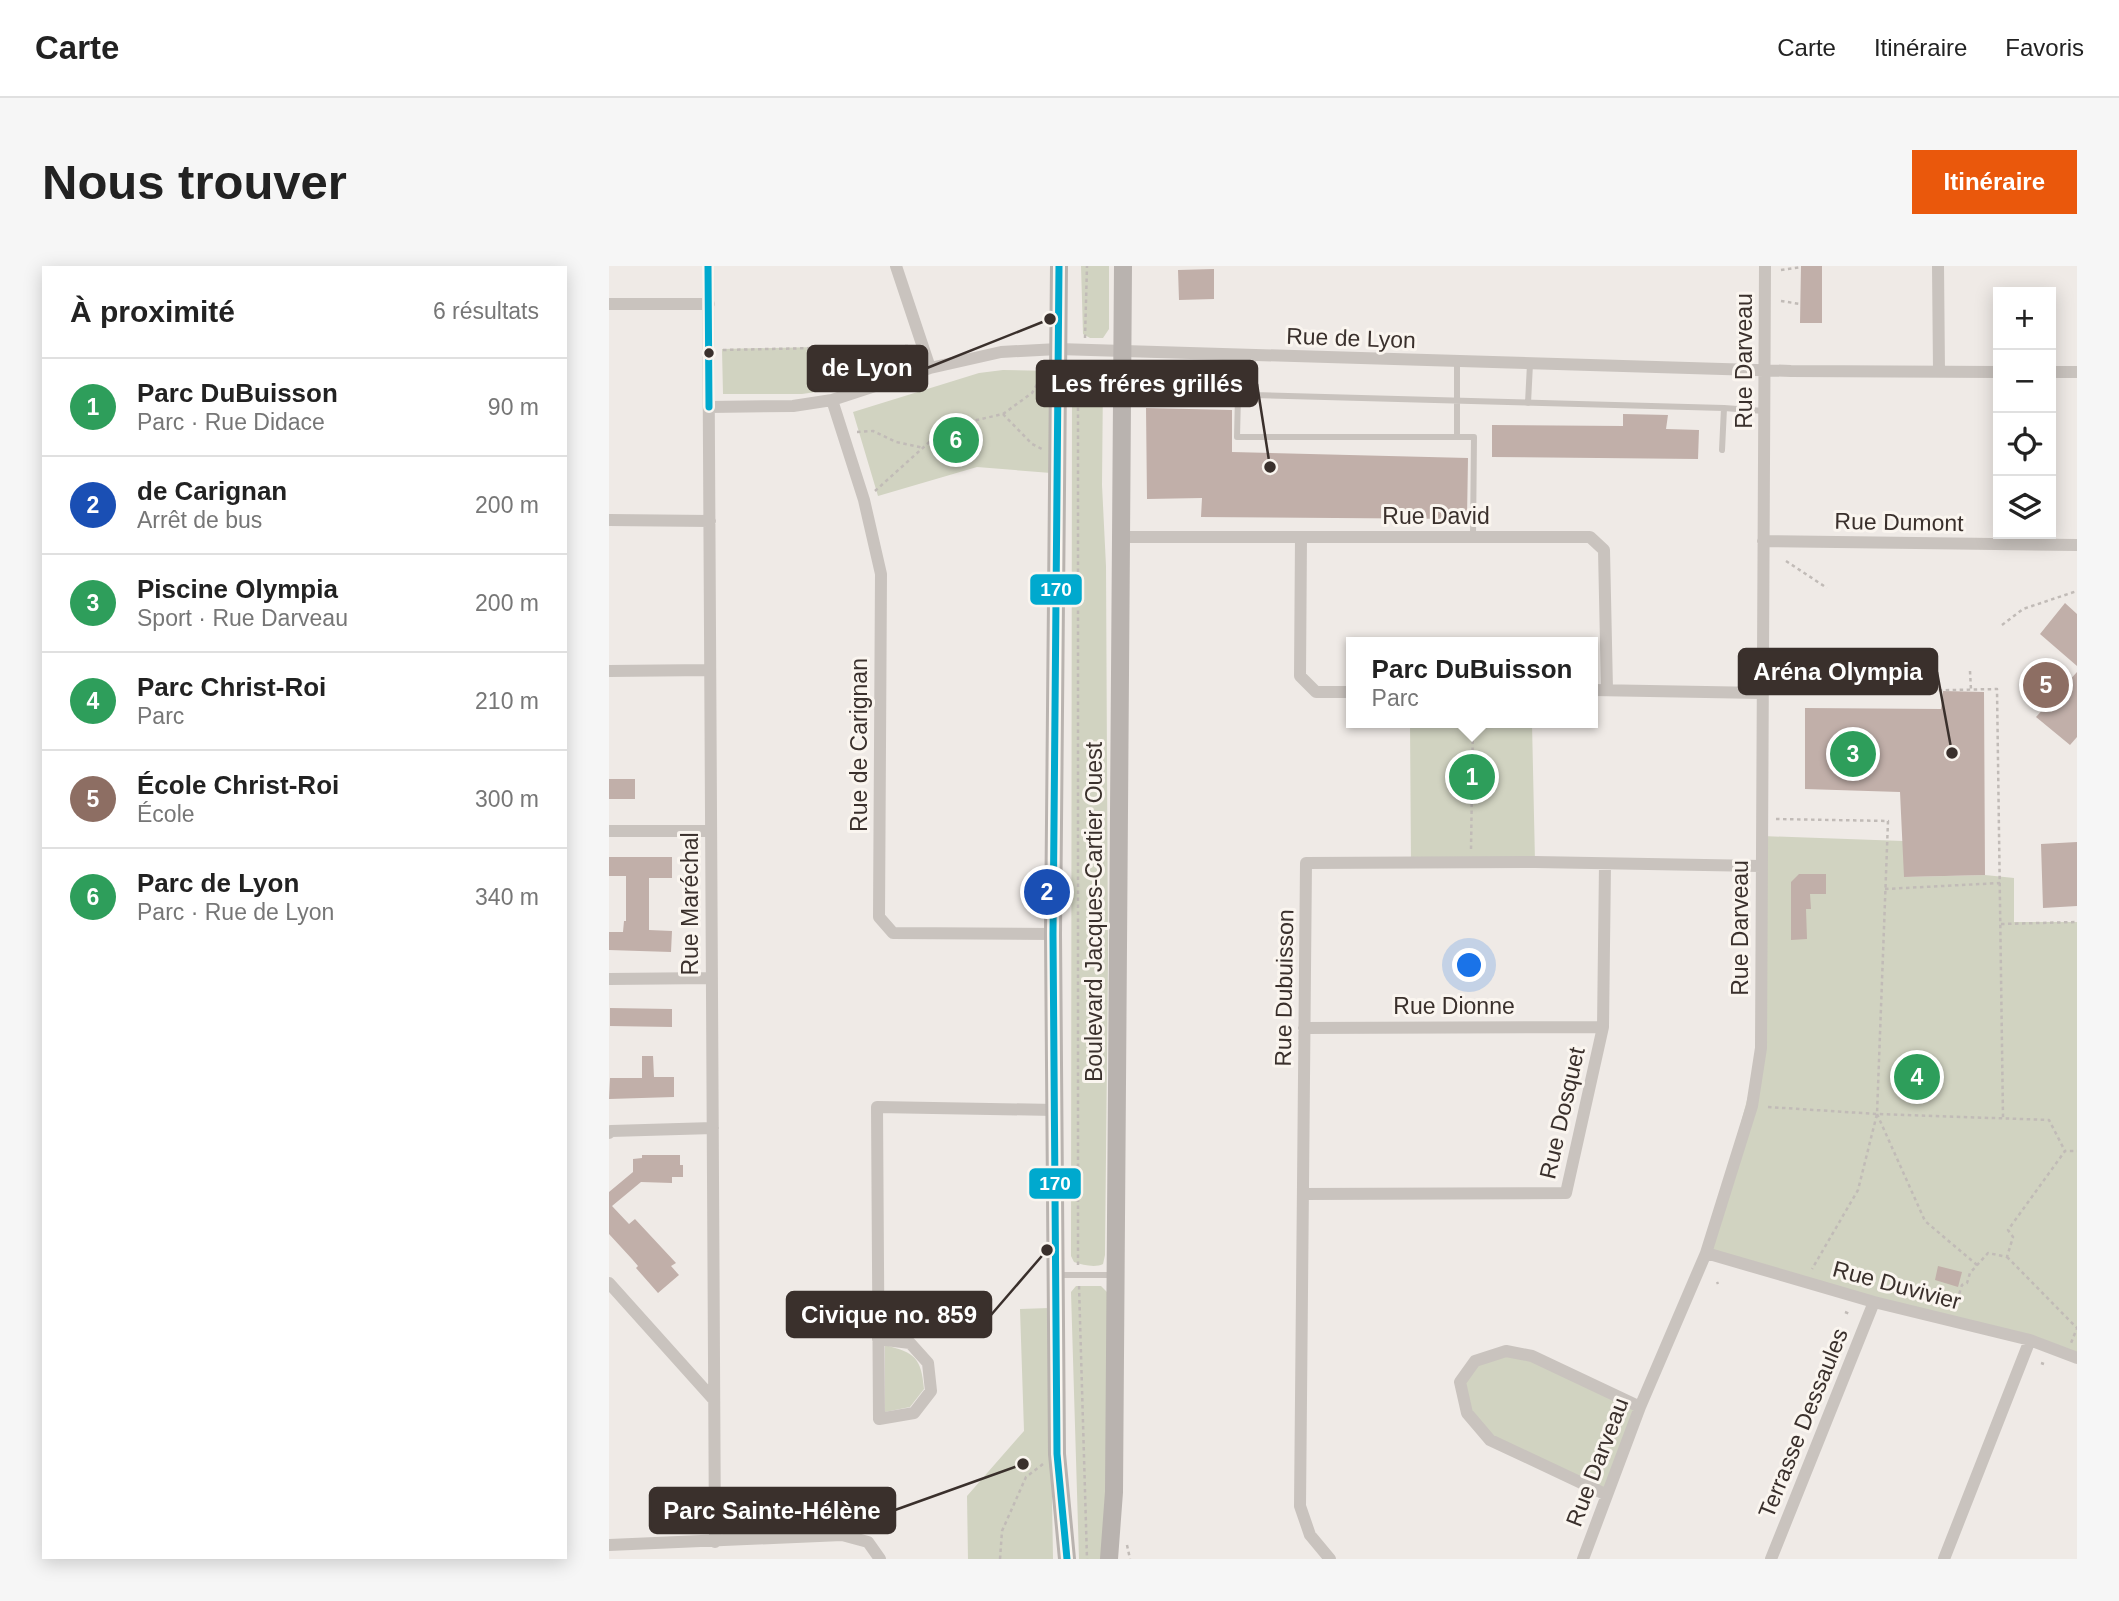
<!DOCTYPE html>
<html lang="fr">
<meta charset="utf-8">
<style>
:root{--surface:#fff;--page:#f6f6f6;--text:#222;--muted:#767676;--line:#e0e0e0;--accent:#ea580c}
body{margin:0;font-family:Arial,sans-serif;background:var(--page);color:var(--text)}
.controls{position:absolute;right:21px;top:21px;display:grid;overflow:hidden;border-radius:0px;box-shadow:0 4px 18px #0003}
.controls button{width:63px;height:63px;display:grid;place-items:center;padding:0;border:0;border-bottom:2px solid var(--line);background:var(--surface);color:var(--text);font:35px sans-serif}
.you{position:absolute;left:861px;top:700px;width:24px;height:24px;margin:-18px;border:5px solid #fff;border-radius:50%;background:#1a73e8;box-shadow:0 0 0 10px #1a73e833}
.badge{display:grid;place-items:center;width:46px;height:46px;border-radius:50%;background:var(--accent);color:#fff;font-size:23px;font-weight:700}
.pin{position:absolute;translate:-50% -50%;border:4px solid #fff;box-shadow:0 2px 7px #0006}
.popup{position:absolute;left:737px;top:371px;width:252px;height:91px;box-sizing:border-box;display:grid;place-content:center;border-radius:0px;background:var(--surface);filter:drop-shadow(0 2px 5px #0005);font-size:23px;white-space:nowrap;color:var(--muted)}
.popup b{font-size:26px;color:var(--text)}
.popup::after{content:'';position:absolute;left:50%;top:100%;margin-left:-14px;border:14px solid transparent;border-top-color:var(--surface)}
.list{margin:0;padding:0;list-style:none}
h2{display:flex;justify-content:space-between;align-items:center;height:91px;margin:0;padding:0 28px;font-size:30px}
h2 small{font-size:23px;font-weight:400;color:var(--muted)}
.list li{display:grid;grid-template-columns:46px 1fr auto;gap:21px;align-items:center;box-sizing:border-box;height:98px;padding:0 28px;border-top:2px solid var(--line)}
.list b{display:block;font-size:26px;white-space:nowrap}
.list p{margin:0;font-size:23px;white-space:nowrap;color:var(--muted)}
.list em{font-size:23px;font-style:normal;color:var(--muted)}
.icon{flex:none;width:38px;height:38px;fill:none;stroke:currentColor;stroke-width:2;stroke-linecap:round;stroke-linejoin:round}
.map{position:relative;flex:none;width:1468px;height:1293px;overflow:hidden;border-radius:0px}
header{display:flex;align-items:center;gap:42px;box-sizing:border-box;height:98px;padding:0 35px;background:var(--surface);border-bottom:2px solid var(--line)}
header strong{font-size:33px}
nav{display:flex;gap:38px;margin-inline-start:auto;font-size:24px}
.intro{display:flex;align-items:center;justify-content:space-between;box-sizing:border-box;height:168px;padding:0 42px}
h1{margin:0;font-size:49px}
.button{padding:18px 32px;border-radius:0px;background:var(--accent);color:#fff;font-size:24px;font-weight:700}
main{display:flex;gap:42px;padding:0 42px}
aside{flex:1;background:var(--surface);border-radius:0px;box-shadow:0 4px 18px #0003}
.map>svg:first-child{display:block}
</style>
<header>
<strong>Carte</strong>
<nav><a>Carte</a><a>Itinéraire</a><a>Favoris</a></nav>
</header>
<div class="intro"><h1>Nous trouver</h1><a class="button">Itinéraire</a></div>
<main>
<aside>
<h2>À proximité<small>6 résultats</small></h2>
<ul class="list">
<li><span class="badge" style="background:#2e9e5b">1</span><div><b>Parc DuBuisson</b><p>Parc · Rue Didace</p></div><em>90 m</em></li>
<li><span class="badge" style="background:#1a4fb4">2</span><div><b>de Carignan</b><p>Arrêt de bus</p></div><em>200 m</em></li>
<li><span class="badge" style="background:#2e9e5b">3</span><div><b>Piscine Olympia</b><p>Sport · Rue Darveau</p></div><em>200 m</em></li>
<li><span class="badge" style="background:#2e9e5b">4</span><div><b>Parc Christ-Roi</b><p>Parc</p></div><em>210 m</em></li>
<li><span class="badge" style="background:#8d6e63">5</span><div><b>École Christ-Roi</b><p>École</p></div><em>300 m</em></li>
<li><span class="badge" style="background:#2e9e5b">6</span><div><b>Parc de Lyon</b><p>Parc · Rue de Lyon</p></div><em>340 m</em></li>
</ul>
</aside>
<div class="map">
<svg width="1468" height="1293" viewBox="0 0 1468 1293">
<rect width="100%" height="100%" fill="#efeae6"/>
<path fill="#d1d3c1" d="M472,0H500V63L494,72H481L474,68Z
M297,79C300,88 302,94 295,101L221,124L193,128H114L113,83Z
M394,104L443,105L442,207L368,201L269,230L244,146L370,107Z
M490,104L494,112L493,219L497,300L499,694L496,989L494,998C486,1002 474,999 465,996L462,990L463,113L466,105Z
M801,457H923L926,596L802,597Z
M1153,570L1294,575L1296,611L1376,609L1405,612V656H1468V1092L1097,987L1152,782Z
M467,1020H492L498,1026V1217L493,1293H470L462,1026Z
M440,1042L444,1293H359L358,1230L415,1165L411,1043Z
M276,1079C306,1087 312,1091 315,1123L301,1141L276,1146Z
M897,1085L1031,1141L998,1229L881,1174L858,1147L851,1116L866,1095Z"/>
<path fill="#c1afa9" d="M1192,0H1213V57H1191Z
M605,3V33L570,34L569,4Z
M537,142L623,144V186L859,192L858,253L592,251L593,232L538,233Z
M1014,148L1059,149L1057,163L1090,164L1089,193L883,191V159L1014,160Z
M1456,337L1468,348V400L1431,368Z
M1468,406V471L1461,479L1427,451Z
M1334,425L1375,426L1376,609L1295,611L1291,526L1196,523V442L1332,443Z
M0,513H26V533H0Z
M1468,576V640L1434,642L1432,578Z
M0,591H63V612H40V664L63,665L62,686L0,684V666H14L15,655H17V610H0Z
M1190,608H1217V628H1201L1202,643H1197L1198,673L1182,674V616Z
M1,742L63,743V761L1,760Z
M33,790H44L45,811H65V831L0,833L1,812H33Z
M33,889H71V899H74V911H63V917L32,916L3,940L20,958L26,953L67,997L62,1000L70,1009L49,1027L27,1002L29,1000L23,993L0,968V926L24,906V893L33,892Z
M1329,1000L1353,1006L1349,1021L1326,1014Z"/>
<g fill="none" stroke-linecap="round" stroke-linejoin="round">
<path stroke="#c1bbb7" stroke-width="2.5" stroke-dasharray="3.5 3.5" stroke-linecap="butt" d="M1172,4L1192,1
M1172,35L1191,38
M476,72L478,0
M114,84L299,80
M468,107L488,109
M394,148L423,178L433,183
M248,166L264,165L287,176L315,182
M266,225L337,161L394,148L423,127L433,110
M1177,295L1218,322
M1393,359L1414,343L1468,325
M1361,405L1362,424
M1170,421H1244L1253,426L1388,423L1394,852
M1215,421L1216,397
M1167,553L1279,555L1268,848L1249,924L1203,1003
M862,583L864,457
M1276,623L1391,617
M1392,658L1468,656
M1159,841L1268,848L1440,854L1456,885
M1268,848L1316,955L1368,999
M1398,991L1468,1062L1462,1077
M469,999V109L472,96
M1108,1016L1109,1018
M470,1020L478,1293
M1346,1041L1353,1019L1358,1017L1361,1007L1379,987L1398,991L1404,971L1399,964L1456,885H1468
M1236,1046L1241,1048
M1432,1097L1435,1098
M518,1279L521,1293
M391,1293L393,1265L417,1211L434,1198"/>
<path stroke="#c9c3be" stroke-width="6" d="M644,90V129L629,130L628,171H848V96
M543,128L629,130
M644,129L1115,142L1113,184
M919,137L921,98
M1115,142L1155,145
M848,171H865L864,271
M450,1009H506"/>
<path stroke="#c9c3be" stroke-width="12" d="M99,0L106,1276
M287,0L321,102
M1329,0L1330,105
M0,38H100
M1442,106H1468
M223,134L255,234L272,308L270,651L284,667L444,668
M100,141L184,140L223,134L321,102L392,86L449,83L1182,105L1389,106
M0,254L101,255
M513,271H981L995,284L998,424
M692,271L691,410L707,426H742
M1154,275L1468,279
M0,405L101,404
M984,424L1153,427
M0,565H102
M0,713L103,712
M695,762L994,761
M0,867L2,865L104,862
M694,928L957,927L994,761L996,598
M1097,987L1265,1036L1421,1074L1468,1092
M0,1017L105,1134
M269,1073L301,1077L319,1097L322,1125L305,1147L270,1153L268,841L446,844
M998,1229L881,1174L858,1147L851,1116L866,1095L897,1085L923,1090L1031,1141
M0,1279L233,1269L259,1276L271,1293
M721,1293L701,1269L691,1240L697,597L926,596L1152,600
M974,1293L1031,1141L1097,987L1143,840L1152,782L1156,0
M1162,1293L1265,1036
M1335,1293L1421,1074"/>
<path stroke="#b9b3af" stroke-width="18" d="M450,0L444,668L448,1188L458,1293
M500,1293L505,1226L514,0"/>
<g stroke="#faf5ef" stroke-width="12">
<path id="bus-1" d="M99,0L100,141
M450,0L444,668L448,1188L458,1293"/>
</g>
<use href="#bus-1" stroke="#00a9ce" stroke-width="7"/>
</g>
<circle fill="#3a302c" stroke="#faf5ef" stroke-width="2.5" cx="100" cy="87" r="6"/>
<g text-anchor="middle" dominant-baseline="central" stroke-width="6" stroke-linejoin="round" paint-order="stroke">
<g font-size="23" fill="#3a302c" stroke="#faf5ef">
<text transform="translate(742 72) rotate(2)">Rue de Lyon</text>
<text transform="translate(1135 95) rotate(-90)">Rue Darveau</text>
<text x="827" y="250">Rue David</text>
<text transform="translate(1290 256) rotate(1)">Rue Dumont</text>
<text transform="translate(250 479) rotate(-90)">Rue de Carignan</text>
<text transform="translate(81 638) rotate(-90)">Rue Maréchal</text>
<text transform="translate(485 646) rotate(-90)">Boulevard Jacques-Cartier Ouest</text>
<text transform="translate(1131 662) rotate(-90)">Rue Darveau</text>
<text transform="translate(675 722) rotate(-89)">Rue Dubuisson</text>
<text x="845" y="740">Rue Dionne</text>
<text transform="translate(953 847) rotate(-77)">Rue Dosquet</text>
<text transform="translate(1288 1019) rotate(15)">Rue Duvivier</text>
<text transform="translate(1194 1157) rotate(-68)">Terrasse Dessaules</text>
<text transform="translate(988 1196) rotate(-69)">Rue Darveau</text>
</g>
</g>
<path fill="none" stroke="#3a302c" stroke-width="2.5" d="M441 53L318 102M661 201L648 118M1343 487L1328 406M438 984L382 1049M414 1198L286 1244"/>
<g fill="#3a302c" stroke="#faf5ef" stroke-width="2.5">
<circle cx="441" cy="53" r="7"/>
<circle cx="661" cy="201" r="7"/>
<circle cx="1343" cy="487" r="7"/>
<circle cx="438" cy="984" r="7"/>
<circle cx="414" cy="1198" r="7"/>
</g>
<g fill="#3a302c" stroke="#3a302c" stroke-width="2.5">
<rect x="199" y="80" width="119" height="45" rx="7"/>
<rect x="428" y="95" width="220" height="45" rx="7"/>
<rect x="1130" y="383" width="198" height="45" rx="7"/>
<rect x="178" y="1026" width="204" height="45" rx="7"/>
<rect x="41" y="1222" width="245" height="45" rx="7"/>
</g>
<g font-size="24" text-anchor="middle" font-weight="bold" fill="#fff">
<text x="258" y="110">de Lyon</text>
<text x="538" y="126">Les fréres grillés</text>
<text x="1229" y="414">Aréna Olympia</text>
<text x="280" y="1057">Civique no. 859</text>
<text x="163" y="1253">Parc Sainte-Hélène</text>
</g>
<g stroke="#faf5ef" stroke-width="2.5">
<rect x="420" y="307" width="54" height="33" rx="7" fill="#00a9ce"/>
<rect x="419" y="901" width="54" height="33" rx="7" fill="#00a9ce"/>
</g>
<g font-size="19" text-anchor="middle" font-weight="bold" fill="#fff">
<text x="447" y="330">170</text>
<text x="446" y="924">170</text>
</g>
</svg>
<div class="controls">
<button>+</button>
<button>−</button>
<button><svg class="icon" aria-label="locate" viewBox="0 0 24 24"><circle cx="12" cy="12" r="6"/><path d="M12 2v4M12 18v4M2 12h4M18 12h4"/></svg></button>
<button><svg class="icon" aria-label="layers" viewBox="0 0 24 24"><path d="M12 4l9 5-9 5-9-5zM3 14l9 5 9-5"/></svg></button>
</div>
<div class="you"></div>
<div class="pin badge" style="left:863px;top:511px;background:#2e9e5b">1</div>
<div class="popup"><b>Parc DuBuisson</b>Parc</div>
<div class="pin badge" style="left:438px;top:626px;background:#1a4fb4">2</div>
<div class="pin badge" style="left:1244px;top:488px;background:#2e9e5b">3</div>
<div class="pin badge" style="left:1308px;top:811px;background:#2e9e5b">4</div>
<div class="pin badge" style="left:1437px;top:419px;background:#8d6e63">5</div>
<div class="pin badge" style="left:347px;top:174px;background:#2e9e5b">6</div>
</div>
</main>
